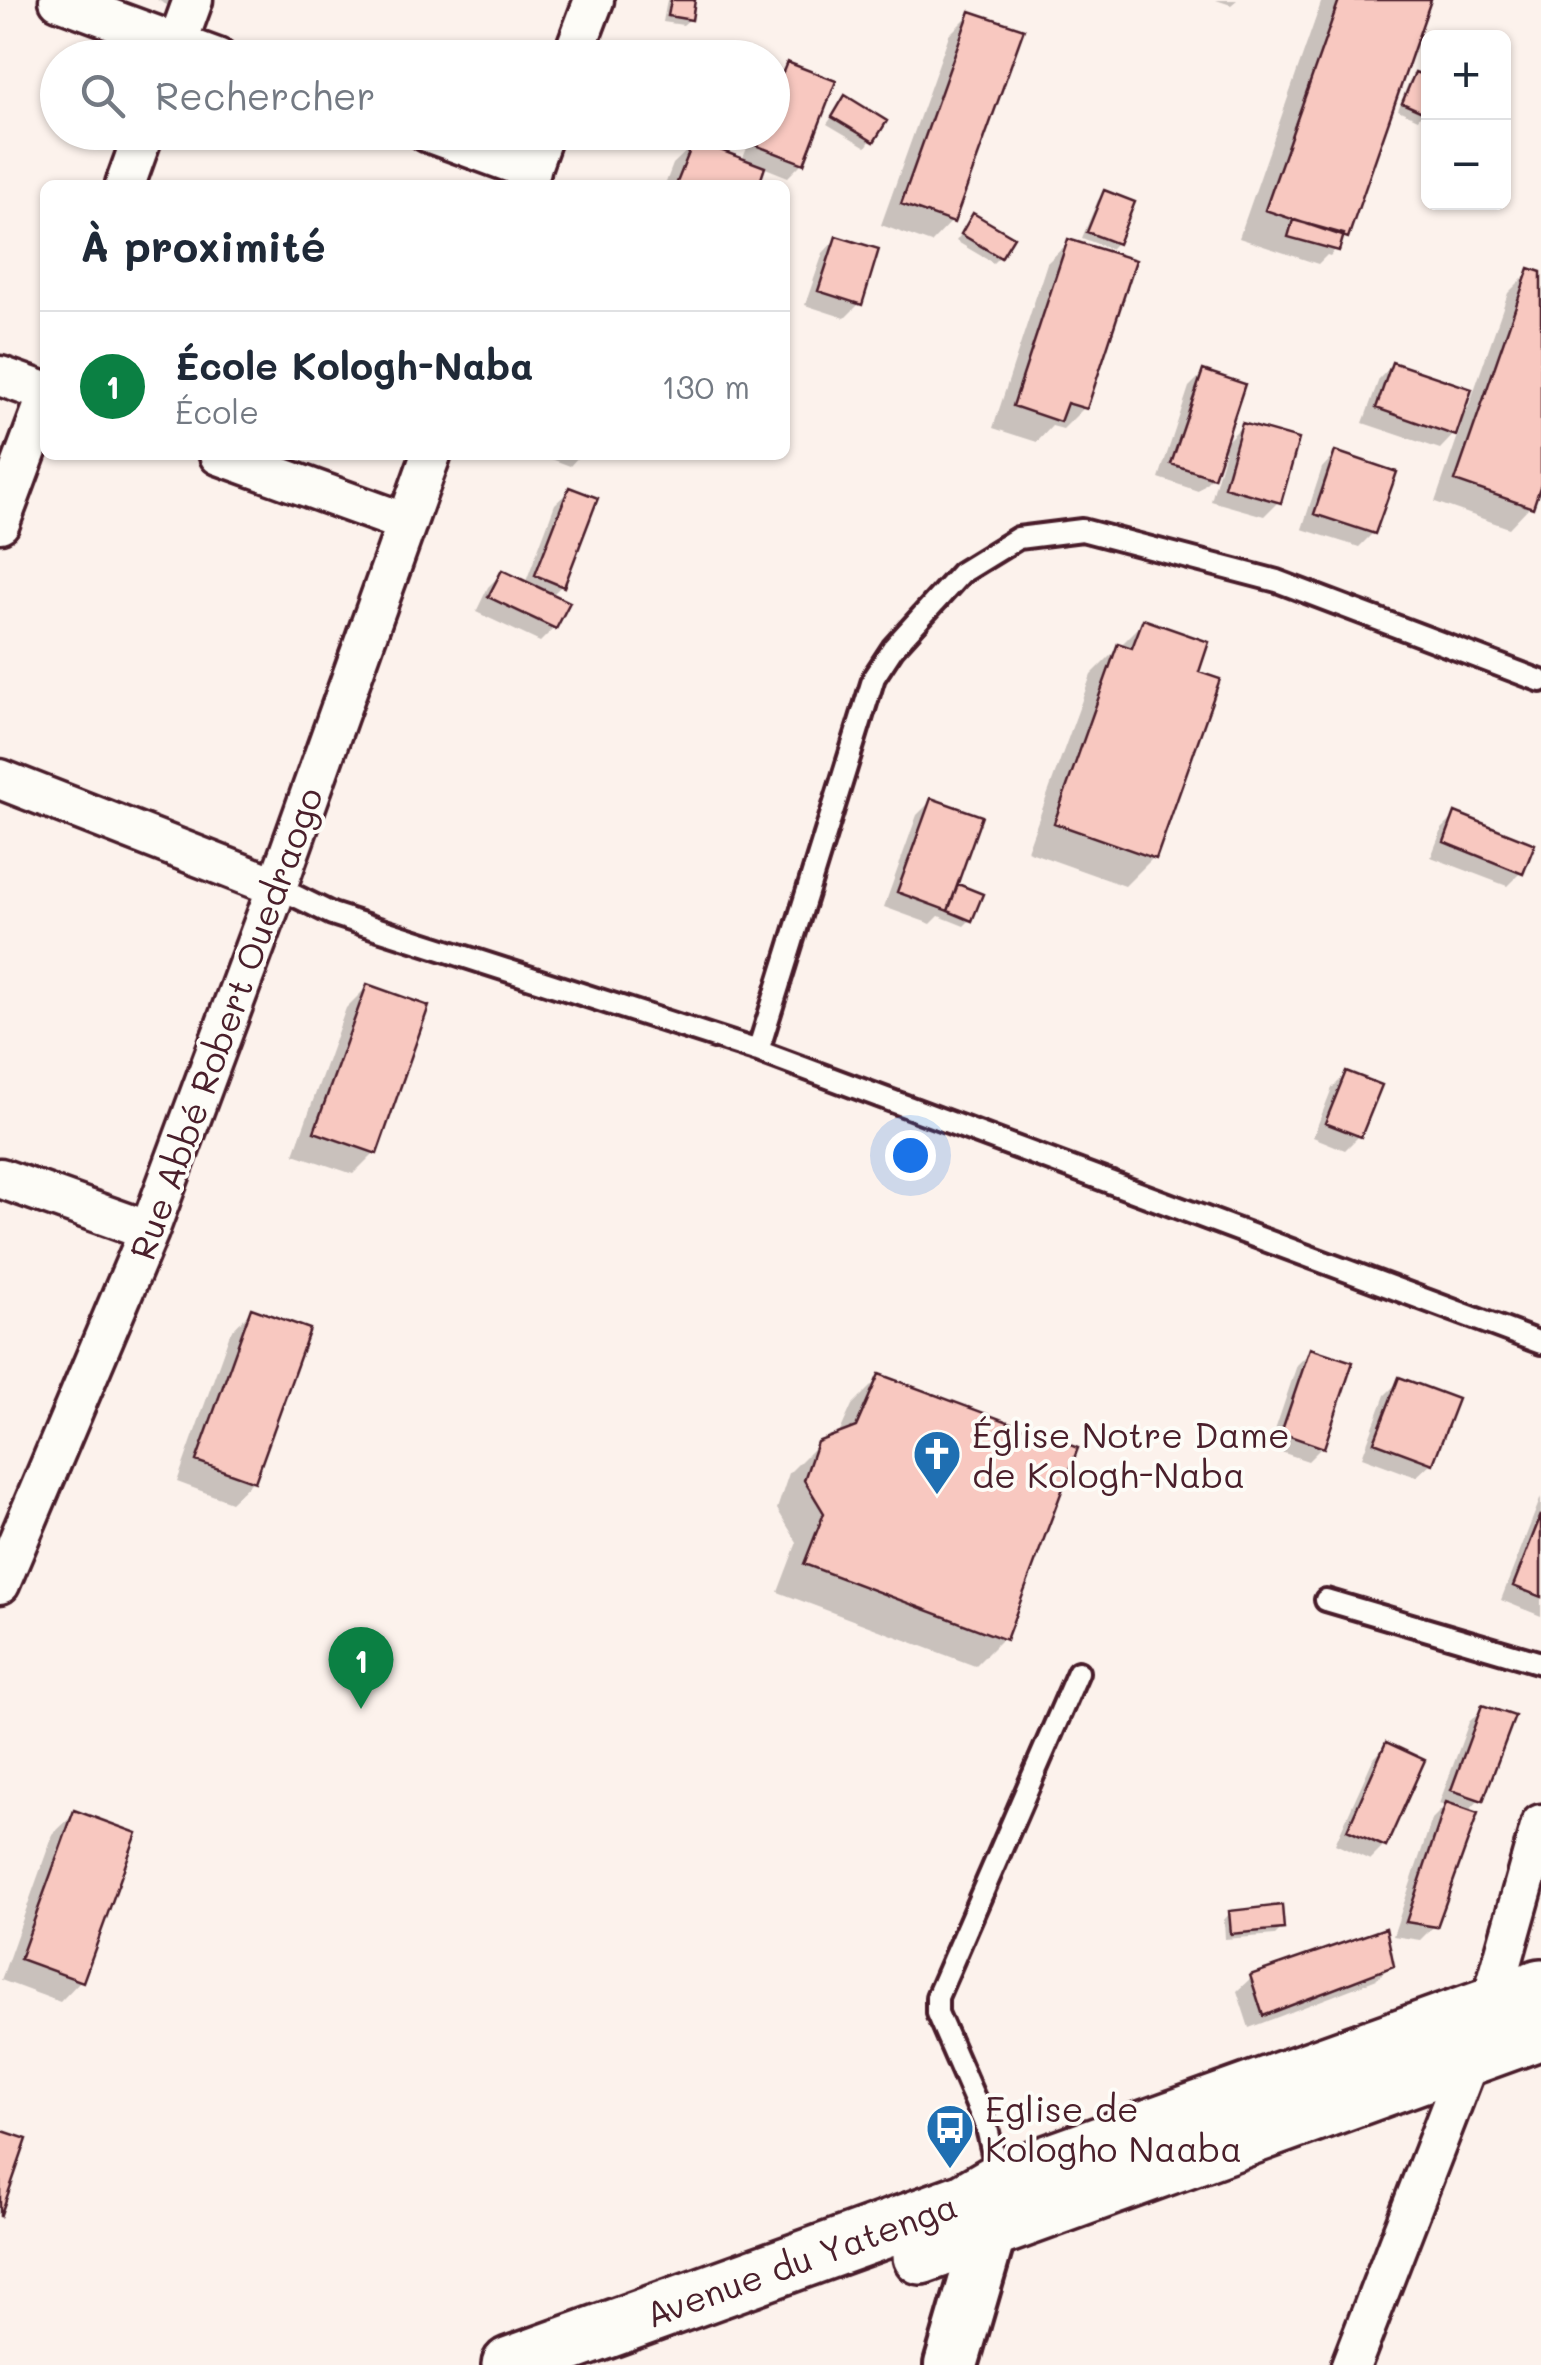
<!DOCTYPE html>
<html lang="fr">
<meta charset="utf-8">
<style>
:root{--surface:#fff;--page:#f2f2f3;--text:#1f2937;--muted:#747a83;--line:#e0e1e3;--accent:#0b8043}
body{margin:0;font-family:Mali,sans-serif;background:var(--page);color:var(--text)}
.controls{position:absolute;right:30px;top:30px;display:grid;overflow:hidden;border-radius:15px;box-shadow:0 2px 8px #0004}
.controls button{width:90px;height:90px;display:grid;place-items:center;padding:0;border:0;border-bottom:2px solid var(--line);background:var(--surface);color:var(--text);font:50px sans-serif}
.you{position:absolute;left:910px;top:1155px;width:35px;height:35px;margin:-25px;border:8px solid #fff;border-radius:50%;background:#1a73e8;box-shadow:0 0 0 15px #1a73e833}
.badge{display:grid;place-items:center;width:65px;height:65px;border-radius:50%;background:var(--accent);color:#fff;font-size:32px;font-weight:700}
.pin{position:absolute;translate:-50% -82px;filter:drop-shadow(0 2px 5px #0008)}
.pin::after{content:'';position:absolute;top:52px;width:35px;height:30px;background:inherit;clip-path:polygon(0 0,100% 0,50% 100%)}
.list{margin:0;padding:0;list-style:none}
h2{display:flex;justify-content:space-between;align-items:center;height:130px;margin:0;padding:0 40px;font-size:42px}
h2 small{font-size:32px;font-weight:400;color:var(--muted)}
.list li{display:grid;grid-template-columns:65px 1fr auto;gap:30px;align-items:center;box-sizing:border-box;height:150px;padding:0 40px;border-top:2px solid var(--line)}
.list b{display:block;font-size:38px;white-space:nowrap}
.list p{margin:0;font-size:32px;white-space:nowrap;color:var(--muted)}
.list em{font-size:32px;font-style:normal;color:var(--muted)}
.icon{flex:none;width:55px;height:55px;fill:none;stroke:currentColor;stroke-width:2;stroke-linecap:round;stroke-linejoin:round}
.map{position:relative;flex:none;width:1541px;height:2365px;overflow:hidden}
.search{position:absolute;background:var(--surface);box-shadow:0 2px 8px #0004;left:40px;top:40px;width:750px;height:110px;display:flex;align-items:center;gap:25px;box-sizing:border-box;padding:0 35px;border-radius:55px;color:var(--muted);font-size:38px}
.panel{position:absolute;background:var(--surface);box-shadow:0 2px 8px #0004;left:40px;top:180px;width:750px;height:280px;border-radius:15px}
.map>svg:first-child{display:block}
</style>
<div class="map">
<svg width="1541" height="2365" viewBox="0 0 1541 2365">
<rect width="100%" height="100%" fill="#fcf2ec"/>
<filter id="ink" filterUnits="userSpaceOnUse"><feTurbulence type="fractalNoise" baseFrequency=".01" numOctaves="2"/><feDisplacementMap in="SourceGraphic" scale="20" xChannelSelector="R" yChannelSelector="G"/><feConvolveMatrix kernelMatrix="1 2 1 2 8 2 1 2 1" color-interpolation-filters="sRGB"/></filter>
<g filter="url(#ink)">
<path fill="#0003" d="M157,0H190L181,12Z
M667,0H693L690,19L683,25L663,22Z
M1216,0H1237L1231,5Z
M1322,0H1428L1346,236L1330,256L1327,255L1318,264L1239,238Z
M971,13L952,221L931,243L881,225L949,35Z
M787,65L802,163L788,177L763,167L756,185H665L673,164L695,143L742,161L753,132H772L773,79Z
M1416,75L1428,80V103L1418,119L1398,110L1409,81Z
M845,98L884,121L866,147L827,124Z
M1105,193L1116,243L1110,249L1082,238L1098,200Z
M974,217L999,257L993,263L956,241Z
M837,238L859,304L845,318L805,305L823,253Z
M1069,242L1084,408L1063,429L1052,426L1037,442L993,428L1047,263Z
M1530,271L1541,275V476L1530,506L1509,528L1435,502L1461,427L1440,449L1363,423L1379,379L1393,364L1468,408L1508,293Z
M1203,373L1222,446L1242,426L1278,502L1264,516L1211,501L1225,451L1221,450L1212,477L1198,491L1159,478L1189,387Z
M1336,453L1373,533L1359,547L1302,529L1322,468Z
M541,455H580L570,466Z
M570,490L562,585L551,596L554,628L540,642L476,612L488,587L502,573L525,584L555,504Z
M1144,622L1196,674L1153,858L1125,886L1027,851L1091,675Z
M931,801L950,896L959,887L970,920L964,926L939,916L931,924L884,907L917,815Z
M1456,815L1521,872L1507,886L1431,857L1442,829Z
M367,987L375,1152L353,1174L294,1154L346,1008Z
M1346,1074L1359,1136L1345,1150L1313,1137L1332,1088Z
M251,1311L253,1481L231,1502L177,1482L230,1333Z
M1311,1351L1322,1447L1308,1461L1269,1448L1297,1365Z
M880,1377L1003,1638L975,1666L778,1592L797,1542L777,1509L789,1473L818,1444L838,1436L852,1405Z
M1400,1380L1431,1463L1416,1477L1362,1457L1385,1395Z
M1541,1497V1616L1501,1600Z
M1483,1708L1480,1799L1468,1812L1434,1926L1420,1940L1393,1936L1432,1819L1445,1806L1439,1804L1469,1722Z
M1387,1745L1384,1846L1370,1860L1335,1844L1373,1759Z
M75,1813L81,1980L60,2002L1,1980L53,1834Z
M1230,1913L1282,1928L1275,1935L1225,1939L1224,1920Z
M1391,1965L1377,1979L1249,2028L1237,1991L1252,1977Z"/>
<path fill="#f8c8c0" stroke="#4a1f2b" stroke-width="2.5" d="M671,0H695L692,20L668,16Z
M1339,0H1431L1348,238L1265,210Z
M970,11L1024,29L954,223L901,204Z
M685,44L719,58H680Z
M787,62L836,81L804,164L755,145L760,132H772V99Z
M1415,72L1428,77L1427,114L1402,103Z
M845,95L887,121L874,142L832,117Z
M694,140L765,167L759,185H676Z
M1104,190L1135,202L1118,244L1087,232Z
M973,213L1014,237L1001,258L961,234Z
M1293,220L1344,234L1339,251L1288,237Z
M836,236L879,249L862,305L818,291Z
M1068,239L1136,260L1087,409L1067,403L1060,422L1013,406Z
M1529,268L1541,272V484L1533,508L1455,481Z
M1392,362L1472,389L1456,436L1376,408Z
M1203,370L1245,384L1214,478L1171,464Z
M1242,423L1299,439L1281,503L1224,487Z
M1335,451L1397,472L1375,534L1314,514Z
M569,487L598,498L564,587L535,575Z
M502,570L570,602L556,629L488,597Z
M1143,619L1209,642L1199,672L1220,679L1156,859L1054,823L1118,643L1132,648Z
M931,798L982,816L948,911L897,892Z
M1455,812L1535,844L1523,874L1444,842Z
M958,884L983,894L972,921L948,911Z
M367,984L429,1006L377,1154L314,1132Z
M1346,1071L1382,1085L1361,1137L1325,1123Z
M251,1308L310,1329L255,1482L196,1461Z
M1310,1348L1353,1362L1324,1448L1281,1433Z
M879,1374L1078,1448L1006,1640L804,1564L824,1513L804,1480L817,1442L856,1427Z
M1399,1377L1458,1399L1433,1464L1374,1442Z
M1541,1515V1597L1513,1586Z
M1482,1705L1515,1716L1483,1801L1451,1790Z
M1386,1742L1425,1760L1386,1847L1347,1830Z
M1446,1802L1478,1813L1437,1927L1406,1922Z
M74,1810L137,1833L83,1982L20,1959Z
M1282,1905L1284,1929L1231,1934L1229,1911Z
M1386,1928L1394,1966L1263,2016L1250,1975Z
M0,2130L27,2139L0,2217Z"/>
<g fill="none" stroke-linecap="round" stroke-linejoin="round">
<g stroke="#4a1f2b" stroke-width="28">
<path id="lane" d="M277,887L332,914L758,1051L1541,1343
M758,1051L874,677L893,648L961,573L1018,538L1082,530L1277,581L1541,681
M1326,1600L1541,1663
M999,2179L987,2128L937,2013V1997L1078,1672"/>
</g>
<g stroke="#4a1f2b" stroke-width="45">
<path id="street" d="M59,0L217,58
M172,58L193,0
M572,58L594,0
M427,132L531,170
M125,185L144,132
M525,185L544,132
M0,376L45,392
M219,455L407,523
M0,523L45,402
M0,779L277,887
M0,1178L149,1231
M0,1584L149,1231L277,887L431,455
M1351,2365L1490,2006L1541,1824"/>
</g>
<g stroke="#4a1f2b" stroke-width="60">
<path id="secondary" d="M951,2365L990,2231L997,2192"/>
</g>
<g stroke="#4a1f2b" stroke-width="62">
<path id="primary" d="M921,2256L1541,2031
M510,2365L965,2201L999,2181L1541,1987"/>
</g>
<use href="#lane" stroke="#fdfcf7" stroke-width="20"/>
<use href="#street" stroke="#fdfcf7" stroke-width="38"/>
<use href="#secondary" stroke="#fdfcf7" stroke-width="52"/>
<use href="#primary" stroke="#fdfcf7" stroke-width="55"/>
</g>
</g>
<defs>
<g id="church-pin" transform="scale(2.5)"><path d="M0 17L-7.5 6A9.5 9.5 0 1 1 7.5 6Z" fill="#1f6fb2" stroke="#fdfcf7"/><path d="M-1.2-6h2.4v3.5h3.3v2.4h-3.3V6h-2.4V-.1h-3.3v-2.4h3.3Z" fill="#fff"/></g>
<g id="bus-pin" transform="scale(2.5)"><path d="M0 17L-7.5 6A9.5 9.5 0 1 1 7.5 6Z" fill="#1f6fb2" stroke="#fdfcf7"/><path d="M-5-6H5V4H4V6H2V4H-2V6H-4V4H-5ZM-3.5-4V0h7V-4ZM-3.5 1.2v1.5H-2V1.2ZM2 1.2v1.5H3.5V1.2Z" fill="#fff"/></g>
</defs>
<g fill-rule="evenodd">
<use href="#church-pin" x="937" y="1454"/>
<use href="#bus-pin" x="950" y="2128"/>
</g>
<g text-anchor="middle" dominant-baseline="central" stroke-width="8" stroke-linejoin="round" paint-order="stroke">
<g font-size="35" fill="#4a1f2b" stroke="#fdfcf7">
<text transform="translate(225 1023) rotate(-70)">Rue Abbé Robert Ouedraogo</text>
<text transform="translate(801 2259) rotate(-20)">Avenue du Yatenga</text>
</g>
<g font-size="35" fill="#4a1f2b" stroke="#fdfcf7" text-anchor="start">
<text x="972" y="1434">Église Notre Dame<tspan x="972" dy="40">de Kologh-Naba</tspan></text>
<text x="985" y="2108">Eglise de<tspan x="985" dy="40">Kologho Naaba</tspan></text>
</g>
</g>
</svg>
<div class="controls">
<button>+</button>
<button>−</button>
</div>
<div class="you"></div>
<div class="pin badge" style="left:361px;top:1709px">1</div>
<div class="search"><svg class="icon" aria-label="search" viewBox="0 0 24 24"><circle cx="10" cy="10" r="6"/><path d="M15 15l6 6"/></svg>Rechercher</div>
<section class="panel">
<h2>À proximité<small></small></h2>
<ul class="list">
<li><span class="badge">1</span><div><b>École Kologh-Naba</b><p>École</p></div><em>130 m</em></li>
</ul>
</section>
</div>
